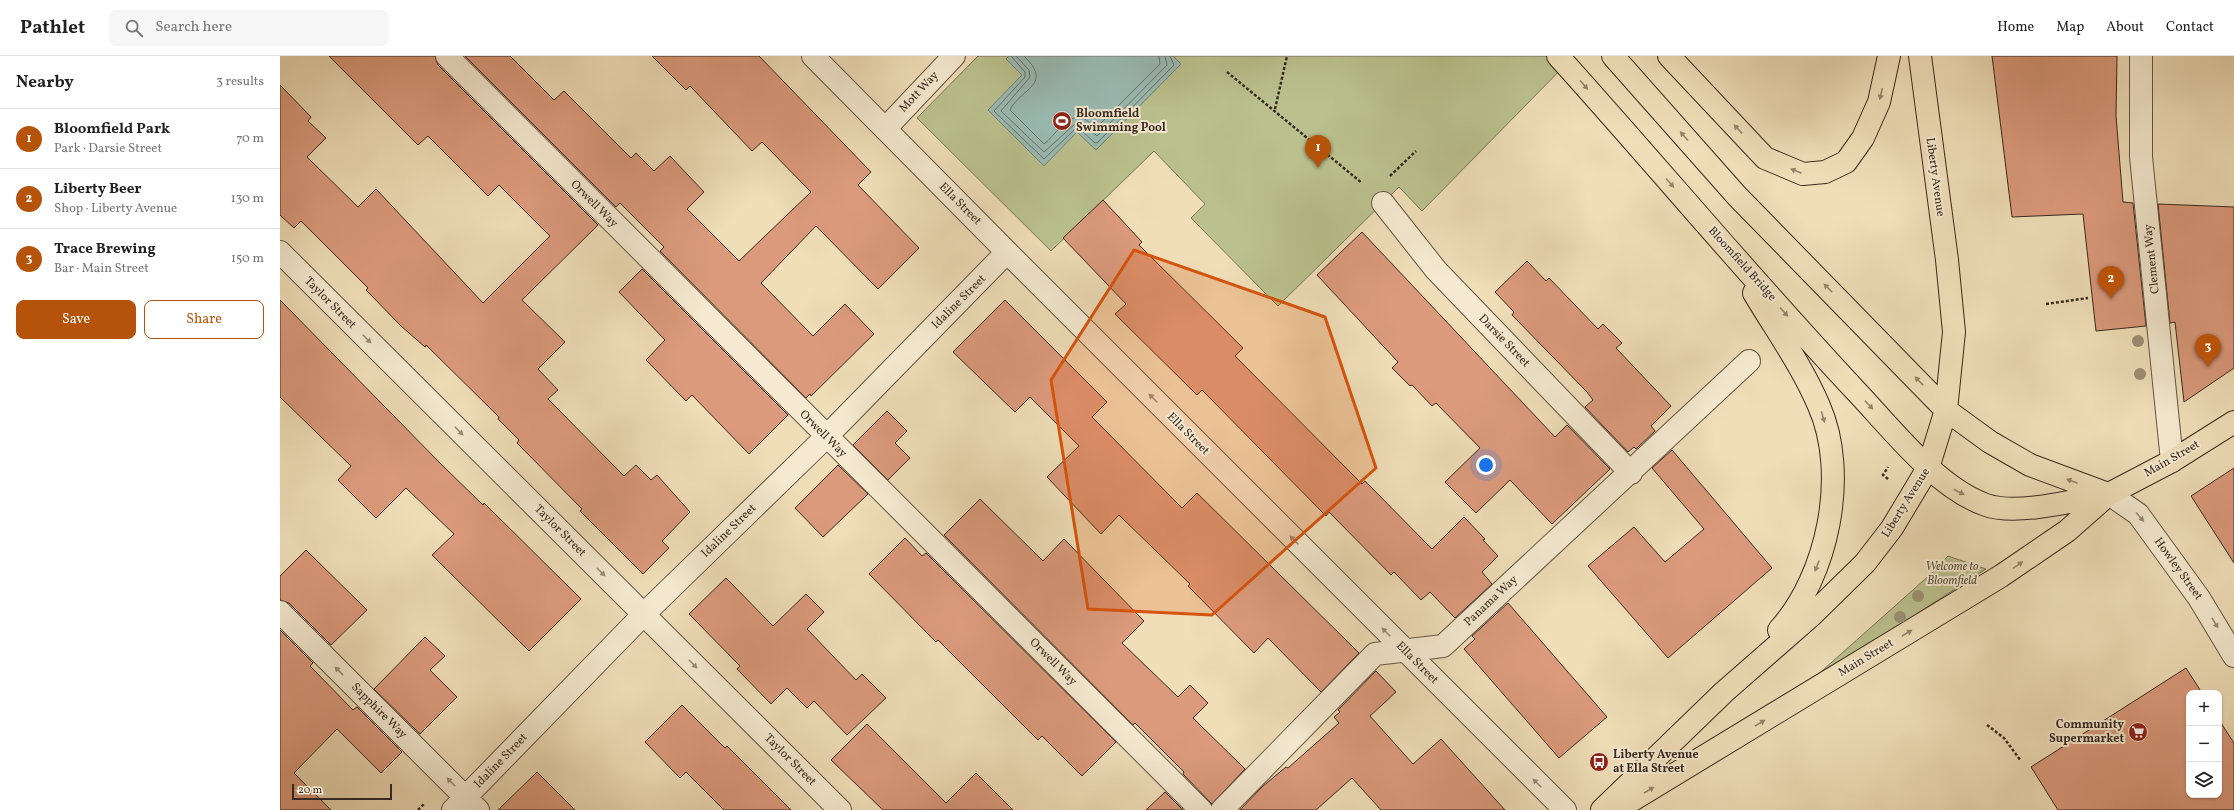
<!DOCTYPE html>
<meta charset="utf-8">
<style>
:root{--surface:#fff;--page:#f6f6f6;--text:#222;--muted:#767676;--line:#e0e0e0;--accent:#b45309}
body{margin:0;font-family:Vollkorn,serif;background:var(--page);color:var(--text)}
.controls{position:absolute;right:12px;bottom:12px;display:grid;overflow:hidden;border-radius:8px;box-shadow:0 1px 3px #0004}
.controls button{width:36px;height:36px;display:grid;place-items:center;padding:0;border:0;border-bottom:1px solid var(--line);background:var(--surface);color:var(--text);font:20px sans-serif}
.scale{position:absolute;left:12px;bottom:10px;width:100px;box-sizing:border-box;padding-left:4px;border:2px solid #392920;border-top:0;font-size:11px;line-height:14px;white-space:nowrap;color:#392920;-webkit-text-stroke:3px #f5ead1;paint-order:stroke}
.you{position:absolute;left:1206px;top:409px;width:14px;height:14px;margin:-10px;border:3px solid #fff;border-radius:50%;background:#1a73e8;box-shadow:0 0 0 6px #1a73e833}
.badge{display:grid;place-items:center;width:26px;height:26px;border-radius:50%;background:var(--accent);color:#fff;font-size:13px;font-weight:700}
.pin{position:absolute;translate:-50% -33px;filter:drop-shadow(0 1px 2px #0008)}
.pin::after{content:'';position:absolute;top:21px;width:14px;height:12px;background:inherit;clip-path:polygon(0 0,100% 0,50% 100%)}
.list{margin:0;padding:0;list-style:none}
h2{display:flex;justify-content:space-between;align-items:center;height:52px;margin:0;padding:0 16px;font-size:17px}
h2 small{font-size:13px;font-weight:400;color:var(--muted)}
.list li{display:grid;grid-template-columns:26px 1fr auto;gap:12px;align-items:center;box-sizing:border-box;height:60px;padding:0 16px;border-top:1px solid var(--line)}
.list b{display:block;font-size:15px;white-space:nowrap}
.list p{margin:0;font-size:13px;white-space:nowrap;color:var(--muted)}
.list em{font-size:13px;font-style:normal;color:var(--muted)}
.actions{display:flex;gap:8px;padding:12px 16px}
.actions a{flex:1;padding:9px 0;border:1px solid var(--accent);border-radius:8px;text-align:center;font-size:14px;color:var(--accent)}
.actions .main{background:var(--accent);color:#fff}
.icon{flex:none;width:22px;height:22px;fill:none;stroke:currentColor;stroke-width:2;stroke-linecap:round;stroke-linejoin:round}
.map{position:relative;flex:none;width:1954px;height:754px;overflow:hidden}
header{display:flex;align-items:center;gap:24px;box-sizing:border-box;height:56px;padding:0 20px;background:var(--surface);border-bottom:1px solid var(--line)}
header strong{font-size:19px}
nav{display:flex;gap:22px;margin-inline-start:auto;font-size:14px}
.search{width:280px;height:36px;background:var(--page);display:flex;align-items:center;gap:10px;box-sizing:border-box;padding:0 14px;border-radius:8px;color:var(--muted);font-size:15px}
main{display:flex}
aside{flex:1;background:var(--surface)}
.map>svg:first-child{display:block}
</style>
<header>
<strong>Pathlet</strong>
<div class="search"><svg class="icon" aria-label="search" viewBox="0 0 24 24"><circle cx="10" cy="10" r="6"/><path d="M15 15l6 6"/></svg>Search here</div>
<nav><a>Home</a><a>Map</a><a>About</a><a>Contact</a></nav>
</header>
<main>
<aside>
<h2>Nearby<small>3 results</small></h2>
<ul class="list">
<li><span class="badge">1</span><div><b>Bloomfield Park</b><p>Park · Darsie Street</p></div><em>70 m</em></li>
<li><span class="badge">2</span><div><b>Liberty Beer</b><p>Shop · Liberty Avenue</p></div><em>130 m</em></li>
<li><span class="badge">3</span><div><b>Trace Brewing</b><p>Bar · Main Street</p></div><em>150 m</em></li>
</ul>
<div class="actions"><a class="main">Save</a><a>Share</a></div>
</aside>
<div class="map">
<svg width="1954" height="754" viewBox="0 0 1954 754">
<rect width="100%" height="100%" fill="#efdeb8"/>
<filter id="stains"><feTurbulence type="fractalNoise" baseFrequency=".005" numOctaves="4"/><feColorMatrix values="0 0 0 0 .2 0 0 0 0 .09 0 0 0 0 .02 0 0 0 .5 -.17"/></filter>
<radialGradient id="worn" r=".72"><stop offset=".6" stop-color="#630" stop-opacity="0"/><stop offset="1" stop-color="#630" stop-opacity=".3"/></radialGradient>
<path fill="#bac18e" stroke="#7a7557" d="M698,0H1294L1142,155L1119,131L998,250L911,162L925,148L874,95L771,195L637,62Z
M1668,500L1706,513L1525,630L1652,517Z"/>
<path fill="#9abbb4" stroke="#738179" d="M729,0H893L901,8L816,94L797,76L764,110L708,54L742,19L726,3Z"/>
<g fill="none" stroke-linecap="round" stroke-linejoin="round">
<path stroke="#6a726a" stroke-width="1" d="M731,0L745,16V21L714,55L764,103L796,72L800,73L815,87H817L894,9L890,0
M736,0L749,14L750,21L721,55L764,96L795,68H803L817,80L887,9L885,0
M744,0C774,29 741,32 730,54L764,88C775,80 786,58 802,62C808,63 811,71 817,71L880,8L879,0"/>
</g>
<path fill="#db9a7c" stroke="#392920" d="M49,0H155L158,9L318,169L242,244L285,286L258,313L278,334L268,343L344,420L356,409L371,424L377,419L410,456L382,485L389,492L363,518L300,455L302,453L237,387L239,384L218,363L219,361L146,289L145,291L121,270L86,234L88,232L21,165L14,172L0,159V29L31,61L28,65L46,82L27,101L78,151L96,133L203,247L270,180L219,129L208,140L148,80L138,89Z
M185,0H230L274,44L284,35L351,102L356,97L374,115L390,100L424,136L407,153L459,205L531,136L482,86L472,95L410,30L406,34L372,0H479L591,116L578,129L639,192L598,233L536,170L481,227L533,280L565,248L594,278L531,340L530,338L526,342L380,195L384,191L340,147L336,151Z
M1712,0H1837L1836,60L1843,146L1853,147L1866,270L1816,275L1803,158L1732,161Z
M823,144L862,186L859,189L963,292L955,300L1082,428L1085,425L1152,493L1184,461L1205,483L1203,484L1218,500L1202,516L1212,528L1175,562L1150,536L1141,544L1114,516L1111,519L1049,456L1046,460L922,334L917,339L835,258L846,248L783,182Z
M1878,148L1954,151V312L1904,346L1895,266L1890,267Z
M1082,176L1275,381L1287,369L1330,413L1272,468L1230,424L1196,457L1165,426L1200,392L1156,347L1152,350L1132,329L1130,330L1112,312L1118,306L1037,219Z
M1247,205L1266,225L1269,222L1318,273L1323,268L1342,287L1336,292L1391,350L1371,370L1375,375L1356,393L1354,391L1348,396L1305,351L1313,344L1307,336L1232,259L1234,256L1215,236Z
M362,213L508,359L469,398L412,339L406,345L366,304L385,284L339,236Z
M0,244L161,408L203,449L204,447L301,543L249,595L152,499L174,478L126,432L96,462L58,424L71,410L0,341Z
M725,244L827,346L812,361L902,452L917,437L1079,597L1041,636L988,582L974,597L908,530L910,528L839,459L821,478L767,421L799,390L750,341L735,356L673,296Z
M607,355L627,375L615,387L630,402L608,424L573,389Z
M1392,394L1492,512L1388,602L1308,510L1354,471L1385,506L1424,473L1372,412Z
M558,409L588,438L543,481L515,452Z
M1954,412V507L1911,440Z
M700,443L763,505L784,483L864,565L842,587L898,641L910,629L928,647L913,662L965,713L932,748L903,718L904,716L855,667L853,669L664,479Z
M625,482L642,500L646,497L836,686L802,720L762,680L758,684L658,584L656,586L589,518Z
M26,494L87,554L51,589L9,547L0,544V520Z
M446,522L493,570L526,538L544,556L527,573L576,624L582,618L606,642L567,679L534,645L527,652L507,632L491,648L457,613L460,610L409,558Z
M1228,547L1327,661L1279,702L1184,593L1195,583L1192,580Z
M0,574L33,607L30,610L73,654L77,651L122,696L101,717L57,673L14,717L51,754H0Z
M145,581L165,600L150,614L177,641L140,678L94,633Z
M1906,612L1922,637H1909V739H1939V664L1954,687V754H1778L1751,711Z
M1096,615L1116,636L1090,660L1133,708L1161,683L1225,754H1101L1072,722L1036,754H960L982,731L1006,711L1008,712L1059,667L1054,661L1060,656L1058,654Z
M402,649L445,692L447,690L511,754H444L406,716L400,722L365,686Z
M587,668L666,747L696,717L733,754H603L551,704Z
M257,716L295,754H218Z
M885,736L903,754H866Z"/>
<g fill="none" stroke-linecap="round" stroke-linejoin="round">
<g stroke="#665646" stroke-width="24">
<path id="minor" d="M167,0L921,754
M533,0L727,196L1285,754
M1861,0V101L1892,405
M605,73L674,0
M1103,147L1156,214L1351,417
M0,196L560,754
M1829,438L1858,458L1919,542L1954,600
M0,556L198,754
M173,754L364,558L546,381L727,196
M942,754L1095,598L1163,590L1469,305"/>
</g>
<g stroke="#392920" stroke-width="24">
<path id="major" d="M1278,0C1378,111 1473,225 1575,334C1611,372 1657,432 1706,449C1737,460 1796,444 1829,438
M1333,0L1457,140L1666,354L1710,386L1750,409L1828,438
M1389,0L1485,102L1523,118L1545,116L1566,106L1583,82L1599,46L1609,0
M1474,237C1496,274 1522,310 1539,350C1569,418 1548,520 1499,574
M1322,754L1444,636L1532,559L1585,507L1612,472L1648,412L1666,354L1674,276L1667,204L1640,0
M1336,754L1721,520L1787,475L1829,438L1892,405L1954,366"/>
</g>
<path stroke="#392920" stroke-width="2.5" stroke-dasharray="3 2" stroke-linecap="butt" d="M947,16L1082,127
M995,53L1007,0
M1110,120L1136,95
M1766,248L1808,242
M1608,423L1603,419L1608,411
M1707,669L1724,682L1741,705
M138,754L145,747"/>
<use href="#minor" stroke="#f5ead1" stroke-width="22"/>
<use href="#major" stroke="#efdeb8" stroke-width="22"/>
</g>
<g fill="#9c8f74">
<circle cx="1858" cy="285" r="6"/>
<circle cx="1860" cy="318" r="6"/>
<circle cx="1638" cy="540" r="6"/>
<circle cx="1620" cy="561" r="6"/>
</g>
<defs><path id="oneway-solid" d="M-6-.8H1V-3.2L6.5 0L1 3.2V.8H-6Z"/></defs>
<g fill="#94846c">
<use href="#oneway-solid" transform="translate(1304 29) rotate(49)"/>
<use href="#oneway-solid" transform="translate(1601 38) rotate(103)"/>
<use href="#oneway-solid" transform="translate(1458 73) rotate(-133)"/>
<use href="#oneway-solid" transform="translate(1404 80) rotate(-131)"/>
<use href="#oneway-solid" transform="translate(1516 115) rotate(-157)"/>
<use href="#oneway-solid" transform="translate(1390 127) rotate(49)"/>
<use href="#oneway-solid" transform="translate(1548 232) rotate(-135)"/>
<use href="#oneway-solid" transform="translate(1504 256) rotate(48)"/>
<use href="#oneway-solid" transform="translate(1639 325) rotate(-134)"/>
<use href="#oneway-solid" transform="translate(1589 349) rotate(47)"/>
<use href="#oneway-solid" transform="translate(1543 361) rotate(74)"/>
<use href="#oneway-solid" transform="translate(1792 425) rotate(-159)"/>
<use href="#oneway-solid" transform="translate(1679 436) rotate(27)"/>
<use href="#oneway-solid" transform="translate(1738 509) rotate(-34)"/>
<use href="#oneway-solid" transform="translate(1537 510) rotate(111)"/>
<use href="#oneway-solid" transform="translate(1627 577) rotate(-31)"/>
<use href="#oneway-solid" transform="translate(1480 667) rotate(-31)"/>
<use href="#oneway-solid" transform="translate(1369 734) rotate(-31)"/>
</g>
<g fill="#978a78">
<use href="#oneway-solid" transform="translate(87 283) rotate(45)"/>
<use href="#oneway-solid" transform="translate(873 342) rotate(-135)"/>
<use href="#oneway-solid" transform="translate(179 375) rotate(45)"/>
<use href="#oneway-solid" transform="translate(1860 461) rotate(49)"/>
<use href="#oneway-solid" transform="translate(1014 484) rotate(-135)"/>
<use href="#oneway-solid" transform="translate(321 516) rotate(45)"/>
<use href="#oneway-solid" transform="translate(1935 567) rotate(59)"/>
<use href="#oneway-solid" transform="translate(1106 576) rotate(-135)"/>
<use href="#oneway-solid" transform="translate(413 608) rotate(45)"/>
<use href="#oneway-solid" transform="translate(59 615) rotate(-135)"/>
<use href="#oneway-solid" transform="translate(171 726) rotate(-135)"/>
<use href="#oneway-solid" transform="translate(1257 727) rotate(-135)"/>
</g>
<path fill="#d6540e" fill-opacity="0.2" stroke="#d6540e" stroke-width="3" stroke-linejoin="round" d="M854,194L1045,261L1096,412L932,559L808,553L771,324Z"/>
<defs>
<g id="stadium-disc" transform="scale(1)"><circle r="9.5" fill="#8f2418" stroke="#f5ead1"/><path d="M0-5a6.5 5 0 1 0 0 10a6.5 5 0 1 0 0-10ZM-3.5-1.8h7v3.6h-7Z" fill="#fff"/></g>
<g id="supermarket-disc" transform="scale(1)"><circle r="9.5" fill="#8f2418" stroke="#f5ead1"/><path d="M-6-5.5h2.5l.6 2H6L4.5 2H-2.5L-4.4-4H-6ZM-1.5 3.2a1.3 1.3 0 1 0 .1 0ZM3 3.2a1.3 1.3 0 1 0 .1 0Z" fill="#fff"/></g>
<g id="bus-disc" transform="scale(1)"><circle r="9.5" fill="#8f2418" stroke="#f5ead1"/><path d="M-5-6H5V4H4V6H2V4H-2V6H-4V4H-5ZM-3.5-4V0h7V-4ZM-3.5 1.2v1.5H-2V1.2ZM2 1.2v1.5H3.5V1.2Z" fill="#fff"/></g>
</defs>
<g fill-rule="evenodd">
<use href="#stadium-disc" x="782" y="65"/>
<use href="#supermarket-disc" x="1858" y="676"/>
<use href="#bus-disc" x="1319" y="706"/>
</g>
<g text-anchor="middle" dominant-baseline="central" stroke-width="4" stroke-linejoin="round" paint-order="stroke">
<g font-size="12" fill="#392920" stroke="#f5ead1">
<text transform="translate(639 36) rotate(-47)">Mott Way</text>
<text transform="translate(1655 121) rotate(82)">Liberty Avenue</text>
<text transform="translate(314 148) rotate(45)">Orwell Way</text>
<text transform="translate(680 148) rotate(45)">Ella Street</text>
<text transform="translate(1872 203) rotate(-96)">Clement Way</text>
<text transform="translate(1462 208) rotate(48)">Bloomfield Bridge</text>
<text transform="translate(679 246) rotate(-45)">Idaline Street</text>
<text transform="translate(50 247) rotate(45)">Taylor Street</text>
<text transform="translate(1224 285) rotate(46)">Darsie Street</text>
<text transform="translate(543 378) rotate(45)">Orwell Way</text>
<text transform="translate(908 378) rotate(45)">Ella Street</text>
<text transform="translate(1892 403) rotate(-30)">Main Street</text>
<text transform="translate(1626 447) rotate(-58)">Liberty Avenue</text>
<text transform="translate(280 475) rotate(45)">Taylor Street</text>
<text transform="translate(449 475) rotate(-44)">Idaline Street</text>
<text transform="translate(1898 513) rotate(54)">Howley Street</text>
<text transform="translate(1211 545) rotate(-43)">Panama Way</text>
<text transform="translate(1586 602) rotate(-31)">Main Street</text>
<text transform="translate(773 606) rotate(45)">Orwell Way</text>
<text transform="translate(1137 607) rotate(45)">Ella Street</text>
<text transform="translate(99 655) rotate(45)">Sapphire Way</text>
<text transform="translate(510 704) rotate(45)">Taylor Street</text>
<text transform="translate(221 705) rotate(-46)">Idaline Street</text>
</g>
<g font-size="12" font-weight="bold" fill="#392920" stroke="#f5ead1" text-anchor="start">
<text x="796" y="58">Bloomfield<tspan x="796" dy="14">Swimming Pool</tspan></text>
<text x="1844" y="669" text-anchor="end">Community<tspan x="1844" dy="14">Supermarket</tspan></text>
<text x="1333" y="699">Liberty Avenue<tspan x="1333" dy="14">at Ella Street</tspan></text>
</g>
<g font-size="12" font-style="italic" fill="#594f3c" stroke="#f5ead1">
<text x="1672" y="511">Welcome to<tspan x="1672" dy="14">Bloomfield</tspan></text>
</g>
</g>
<rect width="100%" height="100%" filter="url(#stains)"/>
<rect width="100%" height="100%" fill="url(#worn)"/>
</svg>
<div class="controls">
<button>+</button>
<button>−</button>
<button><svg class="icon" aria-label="layers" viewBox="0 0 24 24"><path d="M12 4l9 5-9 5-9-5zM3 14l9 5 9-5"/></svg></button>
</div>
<div class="scale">20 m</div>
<div class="you"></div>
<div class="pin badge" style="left:1038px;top:112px">1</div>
<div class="pin badge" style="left:1831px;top:243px">2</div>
<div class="pin badge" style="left:1928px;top:311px">3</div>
</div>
</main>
